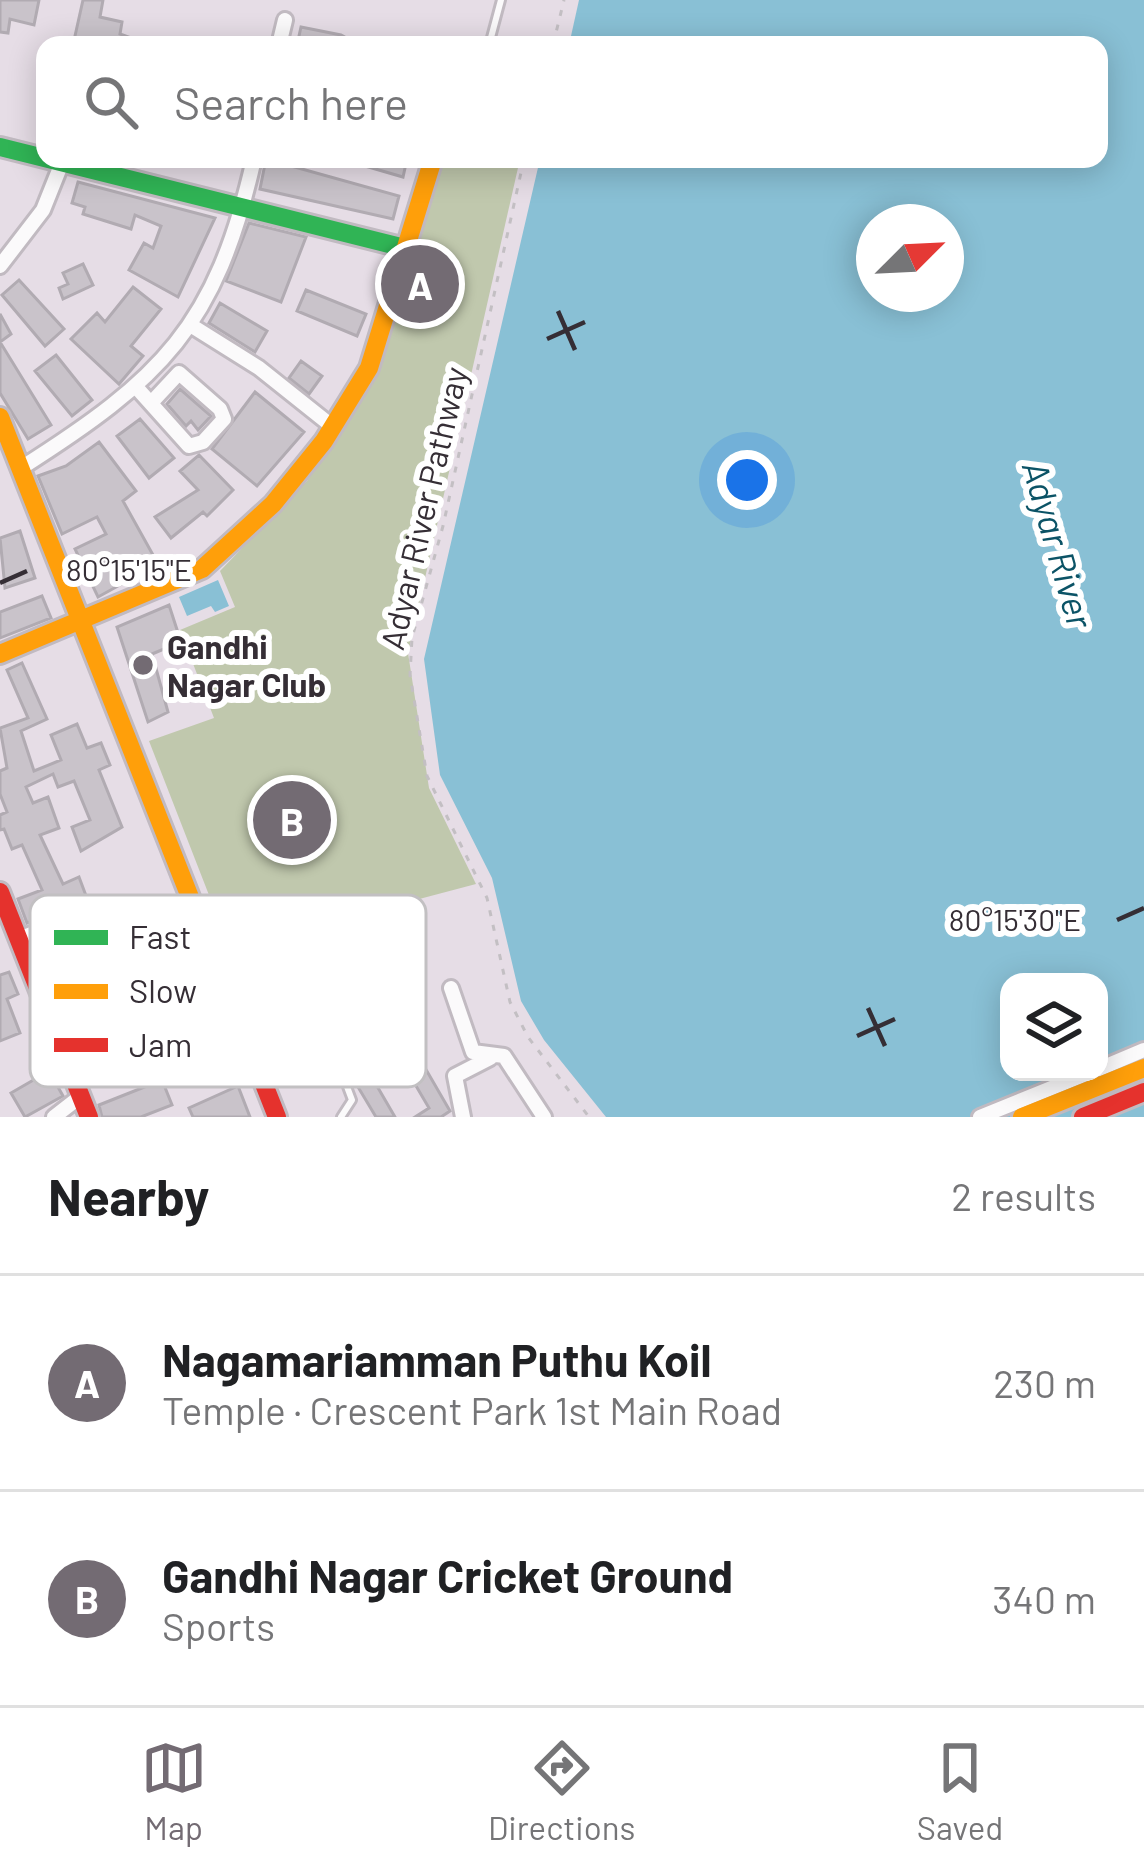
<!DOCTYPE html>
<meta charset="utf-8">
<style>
:root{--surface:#fff;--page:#f2f2f2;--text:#202124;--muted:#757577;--line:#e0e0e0;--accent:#736b73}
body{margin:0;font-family:Barlow,sans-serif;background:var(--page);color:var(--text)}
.controls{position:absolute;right:36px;bottom:36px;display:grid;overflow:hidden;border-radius:24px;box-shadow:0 6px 30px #0003}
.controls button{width:108px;height:108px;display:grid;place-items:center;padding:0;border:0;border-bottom:3px solid var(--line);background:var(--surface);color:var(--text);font:60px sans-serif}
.compass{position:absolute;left:856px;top:204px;width:108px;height:108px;border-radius:50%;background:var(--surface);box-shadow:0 6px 30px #0003;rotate:66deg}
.you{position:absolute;left:747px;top:480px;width:42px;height:42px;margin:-30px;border:9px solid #fff;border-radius:50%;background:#1a73e8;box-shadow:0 0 0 18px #1a73e833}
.badge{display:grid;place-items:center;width:78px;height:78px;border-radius:50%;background:var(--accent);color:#fff;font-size:39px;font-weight:700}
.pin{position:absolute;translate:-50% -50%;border:6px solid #fff;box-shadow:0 3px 12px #0006}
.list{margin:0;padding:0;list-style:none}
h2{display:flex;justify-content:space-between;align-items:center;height:156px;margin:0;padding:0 48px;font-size:51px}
h2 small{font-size:39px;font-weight:400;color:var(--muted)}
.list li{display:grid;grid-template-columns:78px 1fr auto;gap:36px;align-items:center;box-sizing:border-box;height:216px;padding:0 48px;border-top:3px solid var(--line)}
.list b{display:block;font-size:45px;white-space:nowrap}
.list p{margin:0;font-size:39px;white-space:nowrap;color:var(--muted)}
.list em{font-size:39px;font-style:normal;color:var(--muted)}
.icon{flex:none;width:66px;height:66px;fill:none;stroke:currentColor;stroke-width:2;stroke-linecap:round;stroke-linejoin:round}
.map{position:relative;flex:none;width:1144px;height:1117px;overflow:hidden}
.search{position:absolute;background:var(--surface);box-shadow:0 6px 30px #0003;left:36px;right:36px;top:36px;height:132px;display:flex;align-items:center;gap:30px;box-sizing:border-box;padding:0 42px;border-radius:24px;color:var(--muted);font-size:45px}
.sheet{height:588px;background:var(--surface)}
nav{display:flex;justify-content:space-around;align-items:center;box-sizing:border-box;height:168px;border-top:3px solid var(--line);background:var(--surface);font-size:33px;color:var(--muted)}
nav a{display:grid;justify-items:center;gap:6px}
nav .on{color:var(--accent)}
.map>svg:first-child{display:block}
</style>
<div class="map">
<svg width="1144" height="1117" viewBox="0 0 1144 1117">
<rect width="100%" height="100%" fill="#e6dde6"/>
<path fill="#c0c8ad" d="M442,159H520L408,653L429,788L476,884L230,949L149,741L214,718L180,630L235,607L220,571L307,481L383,361Z"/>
<path fill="#89c0d5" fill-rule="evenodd" d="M579,0H1144V1117H606L544,1040L521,1001L492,878L440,775L424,659L540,159H1099V45H569ZM874,222H946V294H874ZM1009,982H1099V1072H1009Z
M218,580L229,606L215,612L211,606L187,616L179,597Z"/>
<path fill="#c9c3ca" stroke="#b1abb2" stroke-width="3" d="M0,0H39L34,25L10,19L8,33L0,32Z
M83,0H103L100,17L122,22L120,34L150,45H73Z
M301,27L341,35L359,45H297Z
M266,159L399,196L393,219L260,189Z
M341,159H407L403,177Z
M78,182L215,218L178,297L129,270L144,243L153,248L161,226L135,215L131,229L83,214L85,207L72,203Z
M249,223L306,237L281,302L226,281Z
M83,264L93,285L63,299L59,288L68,284L63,273Z
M19,280L64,329L45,346L2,295Z
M133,287L161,309L131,346L143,356L119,384L71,339L97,313L105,322Z
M306,290L366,314L357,336L297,311Z
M220,303L267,331L255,352L209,323Z
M0,314L11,334L0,342L51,425L28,439L0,393Z
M56,355L92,400L72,416L35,371Z
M301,361L322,376L309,394L289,378Z
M180,389L211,416L198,430L191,421L186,426L167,404Z
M255,392L304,432L257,486L212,449Z
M140,419L174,458L149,478L117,436Z
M99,442L136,491L123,501L158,564L98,597L75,549L106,534L97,517L62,534L38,476L66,466Z
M199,455L233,490L207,516L203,512L171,538L155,517L198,490L180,471Z
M20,531L35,578L5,588L0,538Z
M42,596L51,618L0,638V612Z
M169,605L181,642L152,654L168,712L148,722L117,627Z
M22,663L47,719L21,731L34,771L61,760L51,735L77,724L87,748L101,743L110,765L99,770L122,827L81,851L72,827L90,820L74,781L58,787L53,774L26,787L33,803L48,797L59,828L40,835L63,884L79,877L88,901L27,923L18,899L42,890L22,845L12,849L4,829L0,830V815L7,812L0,794V771L7,768L0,728L28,718L7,670Z
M378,915L413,1033L406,1035L450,1111L441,1117H415L429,1108L392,1045L363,944L294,968L286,946Z
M9,972L18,994L7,999L20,1033L0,1041V975Z
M363,1062L395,1117H376L349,1072Z
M49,1071L63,1096L25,1117L11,1093Z
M162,1080L172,1105L141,1117H102L99,1105Z
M238,1086L250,1117H193L189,1108Z"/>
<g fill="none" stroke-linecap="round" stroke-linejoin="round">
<g stroke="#c1bac1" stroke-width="12">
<path id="lane" d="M489,45L501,0
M329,1039L352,1100L341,1117"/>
</g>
<g stroke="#c1bac1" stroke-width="20">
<path id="street" d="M279,45L285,20
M0,266L43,210L61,165
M192,326L259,368L333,427
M137,388L189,446L203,442L224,419L220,409L179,373L151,403
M21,468C161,379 216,327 254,159
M18,939L106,906
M451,988L473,1052L504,1056L544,1117
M1099,1069L1144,1050
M54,1117L81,1096
M463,1117L455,1076L490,1058
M980,1117L1091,1072"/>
</g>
<g stroke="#c1bac1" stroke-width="24">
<path id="fast" d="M0,147L409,249"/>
</g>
<g stroke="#c1bac1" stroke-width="24">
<path id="slow" d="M0,417L199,920
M0,654L202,569L273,504L324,441L369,368L433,159
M1022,1117L1144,1068"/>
</g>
<g stroke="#c1bac1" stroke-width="24">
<path id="jam" d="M0,892L89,1117
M199,920L277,1117
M1083,1117L1144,1092"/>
</g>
<path stroke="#c3bfc3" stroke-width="3" stroke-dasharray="6 9" stroke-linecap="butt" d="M553,45L564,0
M524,159L443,526L412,638L410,675L427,776L487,898L510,1002L528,1037L589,1117"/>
<use href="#lane" stroke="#fbfafb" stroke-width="6"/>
<use href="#street" stroke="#fbfafb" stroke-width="14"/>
<use href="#fast" stroke="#30b455" stroke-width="18"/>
<use href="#slow" stroke="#ff9f0a" stroke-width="18"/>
<use href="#jam" stroke="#e5322d" stroke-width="18"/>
</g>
<path fill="none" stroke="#352e35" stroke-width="4.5" d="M558,311L575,350M547,339L585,322M0,583L27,571M1117,920L1144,908M868,1008L885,1046M857,1036L895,1019"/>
<circle fill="#736b73" stroke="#fff" stroke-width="4.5" cx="143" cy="665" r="12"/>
<g text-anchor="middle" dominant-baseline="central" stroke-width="12" stroke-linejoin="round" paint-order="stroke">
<g font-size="33" fill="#352e35" stroke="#fff">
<text transform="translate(423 508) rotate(-77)">Adyar River Pathway</text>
</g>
<g font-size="33" font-weight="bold" fill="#352e35" stroke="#fff" text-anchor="start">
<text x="167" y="646">Gandhi<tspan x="167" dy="38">Nagar Club</tspan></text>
</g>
<g font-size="36" font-style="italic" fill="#0b5366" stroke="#fff">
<text transform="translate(1059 544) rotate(74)">Adyar River</text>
</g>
</g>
<rect x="30" y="895" width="396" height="192" rx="18" fill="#fff" stroke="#c2c0c2" stroke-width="3"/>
<rect x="54" y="930" width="54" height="15" fill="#30b455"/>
<rect x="54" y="984" width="54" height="15" fill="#ff9f0a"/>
<rect x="54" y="1038" width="54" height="14" fill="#e5322d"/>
<g font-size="33" fill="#352e35">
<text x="129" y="949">Fast</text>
<text x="129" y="1003">Slow</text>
<text x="129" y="1057">Jam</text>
</g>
<g font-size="30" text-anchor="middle" fill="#352e35" stroke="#fff" stroke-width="12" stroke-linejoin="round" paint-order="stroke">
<text x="129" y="581">80°15'15"E</text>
<text x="1015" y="931">80°15'30"E</text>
</g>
</svg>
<div class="controls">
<button><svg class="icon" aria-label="layers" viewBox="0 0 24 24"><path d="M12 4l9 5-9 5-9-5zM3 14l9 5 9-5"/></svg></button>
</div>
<svg class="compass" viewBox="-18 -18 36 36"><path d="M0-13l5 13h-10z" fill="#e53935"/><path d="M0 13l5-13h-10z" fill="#757577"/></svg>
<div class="you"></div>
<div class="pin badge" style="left:420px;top:284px">A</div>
<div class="pin badge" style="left:292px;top:820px">B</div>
<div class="search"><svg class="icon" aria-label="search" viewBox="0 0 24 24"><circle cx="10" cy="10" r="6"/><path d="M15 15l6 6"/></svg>Search here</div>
</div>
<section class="sheet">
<h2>Nearby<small>2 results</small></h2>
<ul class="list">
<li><span class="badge">A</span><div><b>Nagamariamman Puthu Koil</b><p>Temple · Crescent Park 1st Main Road</p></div><em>230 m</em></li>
<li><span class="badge">B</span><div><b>Gandhi Nagar Cricket Ground</b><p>Sports</p></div><em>340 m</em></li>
</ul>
</section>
<nav>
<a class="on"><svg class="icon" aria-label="map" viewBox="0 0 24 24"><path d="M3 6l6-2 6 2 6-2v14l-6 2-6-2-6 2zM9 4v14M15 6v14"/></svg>Map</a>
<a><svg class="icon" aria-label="directions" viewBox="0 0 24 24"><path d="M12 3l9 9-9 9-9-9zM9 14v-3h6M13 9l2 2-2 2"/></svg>Directions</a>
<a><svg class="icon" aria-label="saved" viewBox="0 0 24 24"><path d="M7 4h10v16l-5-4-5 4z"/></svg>Saved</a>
</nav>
